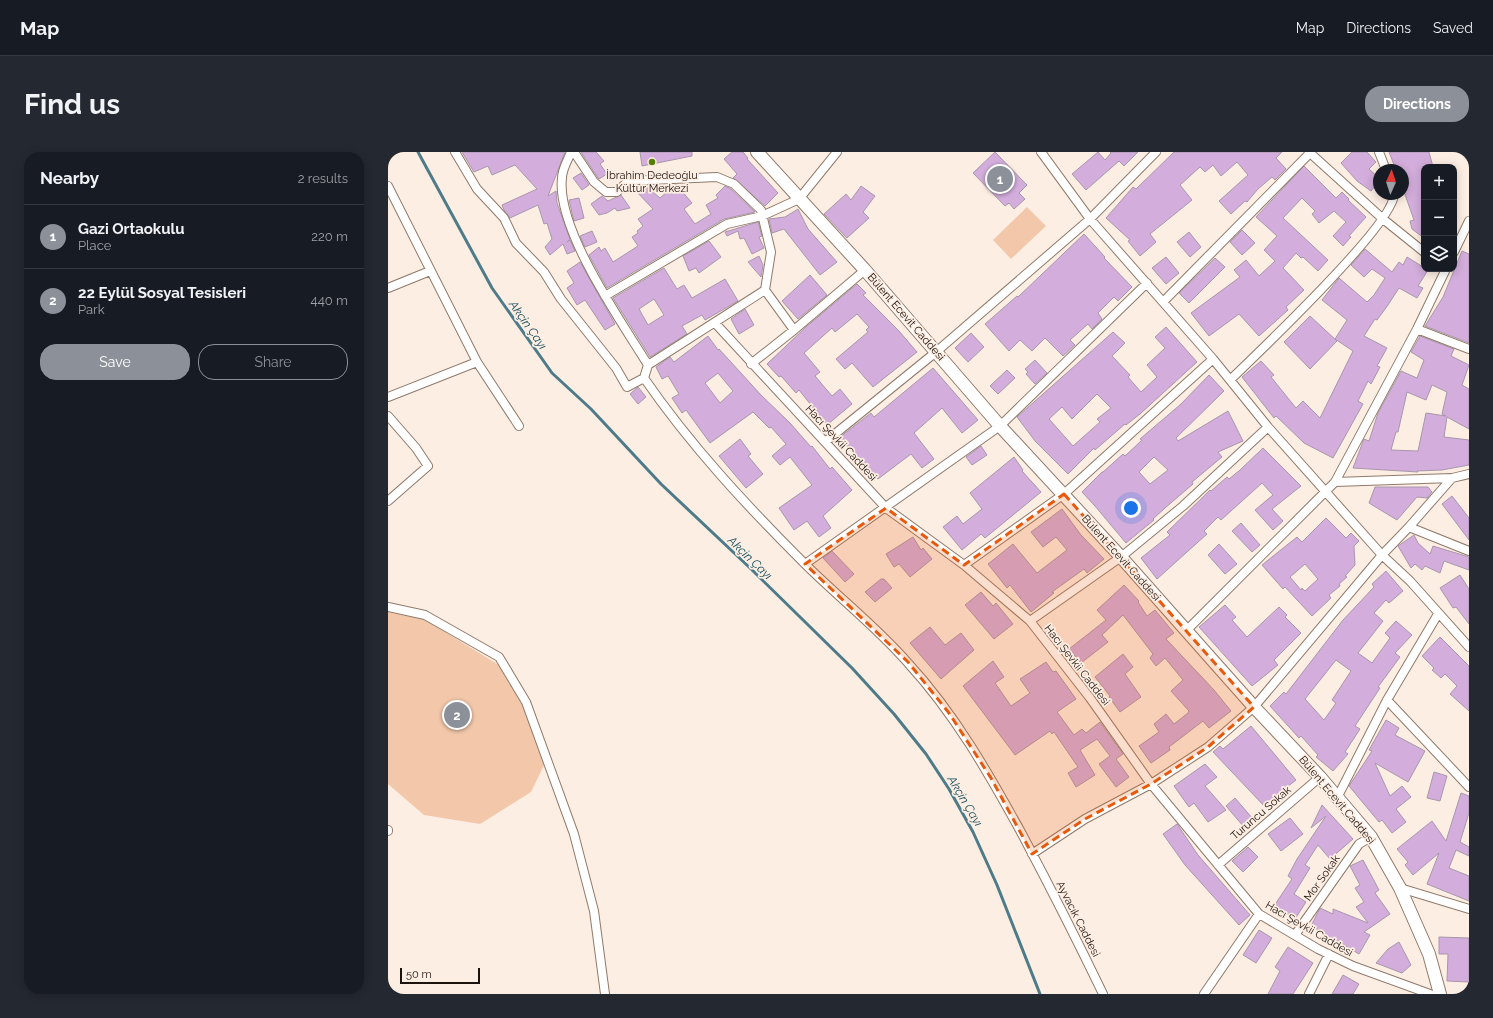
<!DOCTYPE html>
<meta charset="utf-8">
<style>
:root{--surface:#171b24;--page:#242831;--text:#f1f3f6;--muted:#9ea1a6;--line:#363941;--accent:#8c9099}
body{margin:0;font-family:Raleway,sans-serif;background:var(--page);color:var(--text)}
.controls{position:absolute;right:12px;top:12px;display:grid;overflow:hidden;border-radius:8px;box-shadow:0 2px 10px #0003}
.controls button{width:36px;height:36px;display:grid;place-items:center;padding:0;border:0;border-bottom:1px solid var(--line);background:var(--surface);color:var(--text);font:20px sans-serif}
.compass{position:absolute;left:985px;top:12px;width:36px;height:36px;border-radius:50%;background:var(--surface);box-shadow:0 2px 10px #0003;rotate:3deg}
.scale{position:absolute;left:12px;bottom:10px;width:80px;box-sizing:border-box;padding-left:4px;border:2px solid #1c130d;border-top:0;font-size:11px;line-height:14px;white-space:nowrap;color:#1c130d;-webkit-text-stroke:3px #fdeee3;paint-order:stroke}
.you{position:absolute;left:743px;top:356px;width:14px;height:14px;margin:-10px;border:3px solid #fff;border-radius:50%;background:#1a73e8;box-shadow:0 0 0 6px #1a73e833}
.badge{display:grid;place-items:center;width:26px;height:26px;border-radius:50%;background:var(--accent);color:#fff;font-size:13px;font-weight:700}
.pin{position:absolute;translate:-50% -50%;border:2px solid #fff;box-shadow:0 1px 4px #0006}
.list{margin:0;padding:0;list-style:none}
h2{display:flex;justify-content:space-between;align-items:center;height:52px;margin:0;padding:0 16px;font-size:17px}
h2 small{font-size:13px;font-weight:400;color:var(--muted)}
.list li{display:grid;grid-template-columns:26px 1fr auto;gap:12px;align-items:center;box-sizing:border-box;height:64px;padding:0 16px;border-top:1px solid var(--line)}
.list b{display:block;font-size:15px;white-space:nowrap}
.list p{margin:0;font-size:13px;white-space:nowrap;color:var(--muted)}
.list em{font-size:13px;font-style:normal;color:var(--muted)}
.actions{display:flex;gap:8px;padding:12px 16px}
.actions a{flex:1;padding:9px 0;border:1px solid var(--accent);border-radius:16px;text-align:center;font-size:14px;color:var(--accent)}
.actions .main{background:var(--accent);color:#fff}
.icon{flex:none;width:22px;height:22px;fill:none;stroke:currentColor;stroke-width:2;stroke-linecap:round;stroke-linejoin:round}
.map{position:relative;flex:none;width:1081px;height:842px;overflow:hidden;border-radius:16px}
header{display:flex;align-items:center;gap:24px;box-sizing:border-box;height:56px;padding:0 20px;background:var(--surface);border-bottom:1px solid var(--line)}
header strong{font-size:19px}
nav{display:flex;gap:22px;margin-inline-start:auto;font-size:14px}
.intro{display:flex;align-items:center;justify-content:space-between;box-sizing:border-box;height:96px;padding:0 24px}
h1{margin:0;font-size:28px}
.button{padding:10px 18px;border-radius:16px;background:var(--accent);color:#fff;font-size:14px;font-weight:700}
main{display:flex;gap:24px;padding:0 24px}
aside{flex:1;background:var(--surface);border-radius:16px;box-shadow:0 2px 10px #0003}
.map>svg:first-child{display:block}
</style>
<header>
<strong>Map</strong>
<nav><a>Map</a><a>Directions</a><a>Saved</a></nav>
</header>
<div class="intro"><h1>Find us</h1><a class="button">Directions</a></div>
<main>
<aside>
<h2>Nearby<small>2 results</small></h2>
<ul class="list">
<li><span class="badge">1</span><div><b>Gazi Ortaokulu</b><p>Place</p></div><em>220 m</em></li>
<li><span class="badge">2</span><div><b>22 Eylül Sosyal Tesisleri</b><p>Park</p></div><em>440 m</em></li>
</ul>
<div class="actions"><a class="main">Save</a><a>Share</a></div>
</aside>
<div class="map">
<svg width="1081" height="842" viewBox="0 0 1081 842">
<rect width="100%" height="100%" fill="#fdeee3"/>
<path fill="#f3c8aa" d="M639,55L658,74L623,107L605,88Z
M0,455L26,461L119,518L159,607L143,640L92,672L36,663L0,632Z"/>
<g fill="none" stroke-linecap="round" stroke-linejoin="round">
<path stroke="#4e7b89" stroke-width="3" d="M30,0L104,136L164,221L203,257L273,332L361,415L464,516L506,562L538,602L561,637L585,680L609,733L652,842"/>
</g>
<path fill="#d3addb" stroke="#a897ac" fill-rule="evenodd" d="M74,0H177L160,44L168,39L169,51L182,87L179,90L182,88L187,99L179,102L175,92L162,103L157,95L164,87L159,71L156,72L150,53L122,66L116,58L114,53L149,37L127,13L104,23L100,14L86,20Z
M193,0H208L216,9L212,12L219,22L211,27L210,26Z
M252,0H304V4L254,14Z
M344,0H355L360,6L359,7L390,41L377,54L345,26L349,22L336,7Z
M607,0L639,33L631,41L637,47L626,57L621,51L617,54L585,21Z
M710,0L717,8L723,1L722,0H750L736,14L731,9L698,38L684,22Z
M786,0H894L888,6L898,17L887,28L884,25L870,37L859,50L857,49L843,62L831,49L860,23L849,10L833,24L825,13L817,20L812,15L792,33L804,48L762,82L768,90L752,104L740,89L742,88L718,66L745,35L748,37Z
M964,0H979L988,10L981,17L991,26V30L983,39L969,29L953,11Z
M1001,0H1041L1045,15H1036V86L1024,77L1022,69L1026,68L1015,37L1017,39L1015,34V18H1008Z
M916,14L948,46L954,40L961,47L960,48L978,65L961,84L963,85L955,94L945,84L958,70L946,59L931,71L924,62L927,59L914,46L895,66L940,108L930,119L915,105L913,106L908,101L895,116L916,138L898,155L900,158L871,184L851,162L821,184L803,161L852,125L846,118L858,108L871,124L887,109L876,98L889,84L868,65Z
M193,21L201,33L194,38L185,26Z
M288,32L304,51L296,57L307,72L323,62L318,53L330,46L328,43L337,34L343,37L367,60L336,67L219,136L201,103L211,95L213,99L217,96L225,110L250,94L244,85L250,81L249,79L255,74L250,67L265,57L246,37L258,34L272,46Z
M473,34L487,44L475,60L481,66L459,86L436,62L458,42L463,48Z
M233,43L242,56L229,59L227,56L219,61L211,63L203,52L214,44L220,49Z
M191,46L196,66L186,69L181,48Z
M410,57L420,77L449,110L432,123L396,77L384,81L381,67L397,65Z
M370,70L374,84L371,85L376,96L364,102L356,86L352,87L350,79L339,84L337,80Z
M854,78L867,91L854,103L842,90Z
M204,79L209,90L197,95L192,84Z
M801,80L813,95L802,105L789,90Z
M696,82L717,105L716,106L744,135L730,149L726,145L710,161L714,167L704,177L700,172L682,188L687,193L675,204L657,186L644,199L632,188L621,199L597,172L629,144L630,145Z
M321,89L333,105L311,121L308,116L301,119L295,104Z
M977,97L1004,120L1011,110L1015,113L1019,105L1040,118L1030,134L1035,136L1029,146L1011,136L1000,153L989,168L987,167L976,184L999,196L989,214L992,215L983,232L980,229L970,249L975,252L945,306L916,291L888,264L886,266L854,225L873,209L886,223L883,225L908,256L915,249L932,266L965,199L947,187L959,168L934,148L951,126L979,150L986,143L997,126L984,117L976,125L963,113Z
M1074,99L1081,102V191L1037,174L1055,145Z
M371,104L375,113L373,125L360,110Z
M778,105L791,121L778,132L764,116Z
M827,106L837,115L801,151L791,141Z
M192,110L227,172L217,178L197,148L189,153L179,136L186,131L179,119Z
M276,116L289,137L296,133L304,146L337,127L350,149L317,168L314,163L294,174L299,182L262,205L225,146ZM266,147L276,163L260,173L251,157Z
M422,123L439,143L410,167L394,149Z
M469,132L478,141L475,143L511,179L529,200L485,235L464,211L457,217L448,207L480,180L478,178L481,175L469,162L447,180L444,176L416,201L432,220L427,224L444,244L452,237L464,252L439,273L411,238L408,241L393,224L391,225L379,212L418,175Z
M357,157L366,173L351,182L343,167Z
M922,164L949,189L922,217L896,190Z
M778,175L809,210L752,262L738,273L737,272L707,298L706,296L680,322L647,289L629,265L725,180L737,191L724,204L742,223L740,225L753,240L769,225L759,213L777,196L767,185ZM709,242L723,256L709,267L712,270L685,294L661,267L674,255L684,267Z
M583,181L596,195L580,210L567,196Z
M320,184L330,198L331,197L373,243L402,271L423,295L424,294L442,317L444,315L464,338L435,364L443,376L431,385L419,369L406,378L391,356L424,333L402,305L392,313L384,304L398,292L383,275L381,276L365,260L322,291L298,258L294,261L284,246L291,242L280,224L274,227L268,215L282,205L286,210ZM330,221L345,239L332,251L317,231Z
M1032,184L1066,197L1063,204L1081,213L1074,233L1081,237V277L1059,265L1056,285L1081,288V313L1054,318L1029,319L1030,320L965,316L976,287L981,289L990,261L1013,219L1029,226L1036,208L1023,200ZM1044,233L1059,240L1054,262L1058,264L1038,261L1030,299L1003,298L1008,280H1010L1019,240L1038,248Z
M647,208L659,221L647,232L638,222L640,220L637,217Z
M545,216L590,268L574,281L554,256L526,281L546,307L534,316L523,302L490,327L474,308L472,309L452,285L483,261L486,265Z
M619,218L627,226L610,242L602,234Z
M821,223L836,239L788,286L790,289L840,259L855,289L830,300L834,305L804,330L805,332L777,356L765,367L766,368L738,391L707,354L694,340L714,320H715L735,302L737,304L754,288L752,287L793,252ZM766,305L780,318L762,332L751,320Z
M250,235L258,245L250,252L242,242Z
M352,287L363,302L360,304L375,322L358,336L331,304Z
M593,294L599,303L584,313L578,305Z
M875,296L913,334L884,357L895,369L885,378L867,358L885,343L874,331L833,368L830,365L816,379L819,382L769,427L753,406L782,383L779,380L822,338L823,339L839,325L841,327L852,318Z
M626,305L635,318L634,319L653,340L597,386L593,382L574,398L555,375L569,364L575,372L594,357L582,341Z
M987,335H1040L1044,340L1039,346L1029,345L1009,368L981,351Z
M1064,344L1081,366V388L1054,352Z
M674,357L693,383L716,407L699,421L696,417L664,440L666,441L643,460L622,433L619,436L600,412L625,392L649,421L679,398L668,385L655,395L643,380Z
M938,366L958,386L963,381L971,389L966,394L967,413L957,424L959,425L951,432L952,434L941,443L943,446L924,464L897,435L895,437L874,413L909,385L914,390ZM917,412L930,427L917,439L914,436L913,438L902,425Z
M853,371L872,393L864,400L844,379Z
M1026,383L1030,391L1042,402L1045,394L1081,405V418L1056,409L1052,421L1037,414L1034,418L1027,412L1023,416L1010,394Z
M525,385L533,398L535,396L544,407L522,425L511,412L506,415L498,402Z
M831,392L849,412L837,422L820,403Z
M444,399L466,422L457,430L435,406Z
M998,419L1015,439L1001,451L998,448L986,461L995,469L970,501L984,511L1002,486L997,481L1008,469L1024,483L1007,501L1012,505L990,535L992,536L967,574L972,577L957,600L960,602L945,619L928,605L930,603L913,584L911,586L882,554L896,540L898,542L955,468L986,435L984,432ZM948,508L963,519L944,548L948,551L936,568L917,547Z
M1072,423L1081,437V472L1068,455L1065,456L1052,436Z
M493,427H496L504,436L487,450L477,440Z
M736,433L751,449L750,450L759,464L767,458L786,481L778,487L826,538L843,559L821,576L815,569L781,595L782,598L763,611L751,594L771,580L766,572L778,562L786,572L800,561L801,559L783,539L795,528L777,506L768,514L762,506L765,502L735,463L714,483L720,490L693,511L681,497L718,468L709,458Z
M593,440L605,454L608,451L625,472L606,487L577,453Z
M837,453L848,465L844,468L859,485L891,455L899,463L897,465L913,481L886,508L890,513L864,534L811,475Z
M542,475L557,493L573,481L586,498L553,527L522,491Z
M1052,485L1081,514V559L1062,542L1069,534L1057,522L1053,526L1044,518L1046,516L1034,504Z
M735,502L745,515L737,522L753,545L732,560L721,545L722,544L707,525Z
M605,509L616,525L607,531L623,554L642,541L632,527L658,510L665,520L668,519L688,547L669,560L686,583L694,577L698,581L712,570L735,602L728,607L741,625L728,635L711,612L722,604L709,587L692,598L707,623L688,635L680,621L690,615L666,580L664,582L662,579L627,603L575,534Z
M998,568L1011,576L1007,583L1037,599L1020,630L987,611L1002,644L1014,634L1023,645L1008,657L1018,670L1004,681L994,668L991,670L961,634L984,599L981,598Z
M863,574L908,628L884,647L887,649L879,657L825,600L832,594L835,597Z
M817,612L829,625L817,634L838,658L820,670L806,651L801,655L786,634Z
M1046,620L1059,624L1052,649L1039,646Z
M1073,641L1081,644V661L1072,690L1081,695V704L1068,698L1061,716L1081,724V749L1039,732L1051,701L1025,723L1017,713L1020,710L1009,697L1044,669L1058,689Z
M847,646L865,667L856,675L838,654Z
M934,653L965,687L942,707L930,693L917,713L922,716L906,742L918,750L907,767L894,758L892,761L884,757L904,727L900,724L909,707L938,664L923,676Z
M902,666L915,682L893,699L880,682Z
M789,672L810,703L862,763L851,773L797,713L775,682Z
M860,695L870,705L855,720L844,709Z
M975,708L991,738L987,741L1002,762L976,780L982,783L971,802L950,789L949,791L935,785L936,781L923,774L932,756L945,762V757L980,771L968,755L976,750L967,736L972,733L962,714Z
M871,778L884,786L868,811L855,803Z
M1051,785L1081,786V830L1059,829L1060,802H1051Z
M1011,790L1023,813L1014,821L988,811L1000,797Z
M900,795L925,811L905,842H880L892,819L887,815Z
M955,823L971,832L965,842H944Z"/>
<g fill="none" stroke-linecap="round" stroke-linejoin="round">
<g stroke="#907a6a" stroke-width="10">
<path id="street" d="M67,0L89,37L116,66L128,91L156,120L173,147L228,216L239,235L256,226
M183,0C180,8 174,17 174,26C168,77 233,169 260,213L256,226C303,294 358,353 416,411C450,445 489,475 520,511C567,562 601,622 634,682C662,735 689,788 715,842
M186,0L206,30L218,40H229L240,29L329,25L346,32L373,58L383,100L377,138L260,213
M653,0L702,67L825,207L880,275L994,403L1022,429L1081,495
M921,0L995,67L1036,100
M991,0L998,18
M1080,0L1081,3
M0,34L89,210L131,274
M1066,100L1081,69
M0,136L42,119
M377,138L406,178
M217,144L339,72L374,64L411,47L449,0
M775,150L922,1
M327,171L498,356L576,413L642,469L702,546L763,632L871,762L930,797L965,814L1042,842
M1029,177L1081,197
M363,212L406,178L477,118
M842,228C869,202 1007,71 1006,42
M0,245L89,210
M0,264L28,296L40,314L0,349
M437,290L548,200L702,67L768,0
M947,330L1064,326
M1021,375L1081,399
M417,412L612,274L759,131
M576,413L676,342L825,207
M0,455L37,463L111,505L138,550L186,682L206,759L217,842
M642,469L733,405L795,354L880,275
M798,479L947,330L1029,177L1058,117
M999,548L1081,635
M949,646L999,548L1050,462
M0,678V679
M644,702L697,667L763,632L820,595L866,555L994,403L1021,375L1064,326L1081,322
M830,713L932,625
M1012,736L1081,757
M907,783L971,692L983,685
M816,842L871,762
M921,842L941,802"/>
</g>
<g stroke="#907a6a" stroke-width="14">
<path id="secondary" d="M369,0L477,118L612,274L733,405L866,555L932,625L983,685L1012,736L1041,802L1052,842"/>
</g>
<use href="#street" stroke="#fff" stroke-width="8"/>
<use href="#secondary" stroke="#fff" stroke-width="12"/>
</g>
<path fill="#e8590c" fill-opacity="0.2" stroke="#e8590c" stroke-width="3" stroke-dasharray="8 5" stroke-linejoin="round" d="M676,342L866,555L820,595L763,632L697,667L644,702L603,626L561,561L520,510L417,412L498,356L576,413Z"/>
<circle fill="#568004" stroke="#fdeee3" stroke-width="1.5" cx="264" cy="10" r="4"/>
<g text-anchor="middle" dominant-baseline="central" stroke-width="3.5" stroke-linejoin="round" paint-order="stroke">
<g font-size="11" fill="#1c130d" stroke="#fdeee3">
<text x="264" y="23">İbrahim Dedeoğlu<tspan x="264" dy="13">Kültür Merkezi</tspan></text>
</g>
<g font-size="11" fill="#1c130d" stroke="#fdeee3">
<text transform="translate(518 165) rotate(49)">Bülent Ecevit Caddesi</text>
<text transform="translate(453 291) rotate(47)">Hacı Şevkii Caddesi</text>
<text transform="translate(733 406) rotate(48)">Bülent Ecevit Caddesi</text>
<text transform="translate(689 513) rotate(52)">Hacı Şevkii Caddesi</text>
<text transform="translate(949 648) rotate(50)">Bülent Ecevit Caddesi</text>
<text transform="translate(873 661) rotate(-41)">Turuncu Sokak</text>
<text transform="translate(934 726) rotate(-55)">Mor Sokak</text>
<text transform="translate(690 767) rotate(63)">Ayvacık Caddesi</text>
<text transform="translate(921 777) rotate(30)">Hacı Şevkii Caddesi</text>
</g>
<g font-size="12" font-style="italic" fill="#124c5d" stroke="#fdeee3">
<text transform="translate(140 173) rotate(55)">Akçin Çayı</text>
<text transform="translate(362 406) rotate(44)">Akçin Çayı</text>
<text transform="translate(577 649) rotate(59)">Akçin Çayı</text>
</g>
</g>
</svg>
<div class="controls">
<button>+</button>
<button>−</button>
<button><svg class="icon" aria-label="layers" viewBox="0 0 24 24"><path d="M12 4l9 5-9 5-9-5zM3 14l9 5 9-5"/></svg></button>
</div>
<svg class="compass" viewBox="-18 -18 36 36"><path d="M0-13l5 13h-10z" fill="#e53935"/><path d="M0 13l5-13h-10z" fill="#9ea1a6"/></svg>
<div class="scale">50 m</div>
<div class="you"></div>
<div class="pin badge" style="left:612px;top:27px">1</div>
<div class="pin badge" style="left:69px;top:563px">2</div>
</div>
</main>
